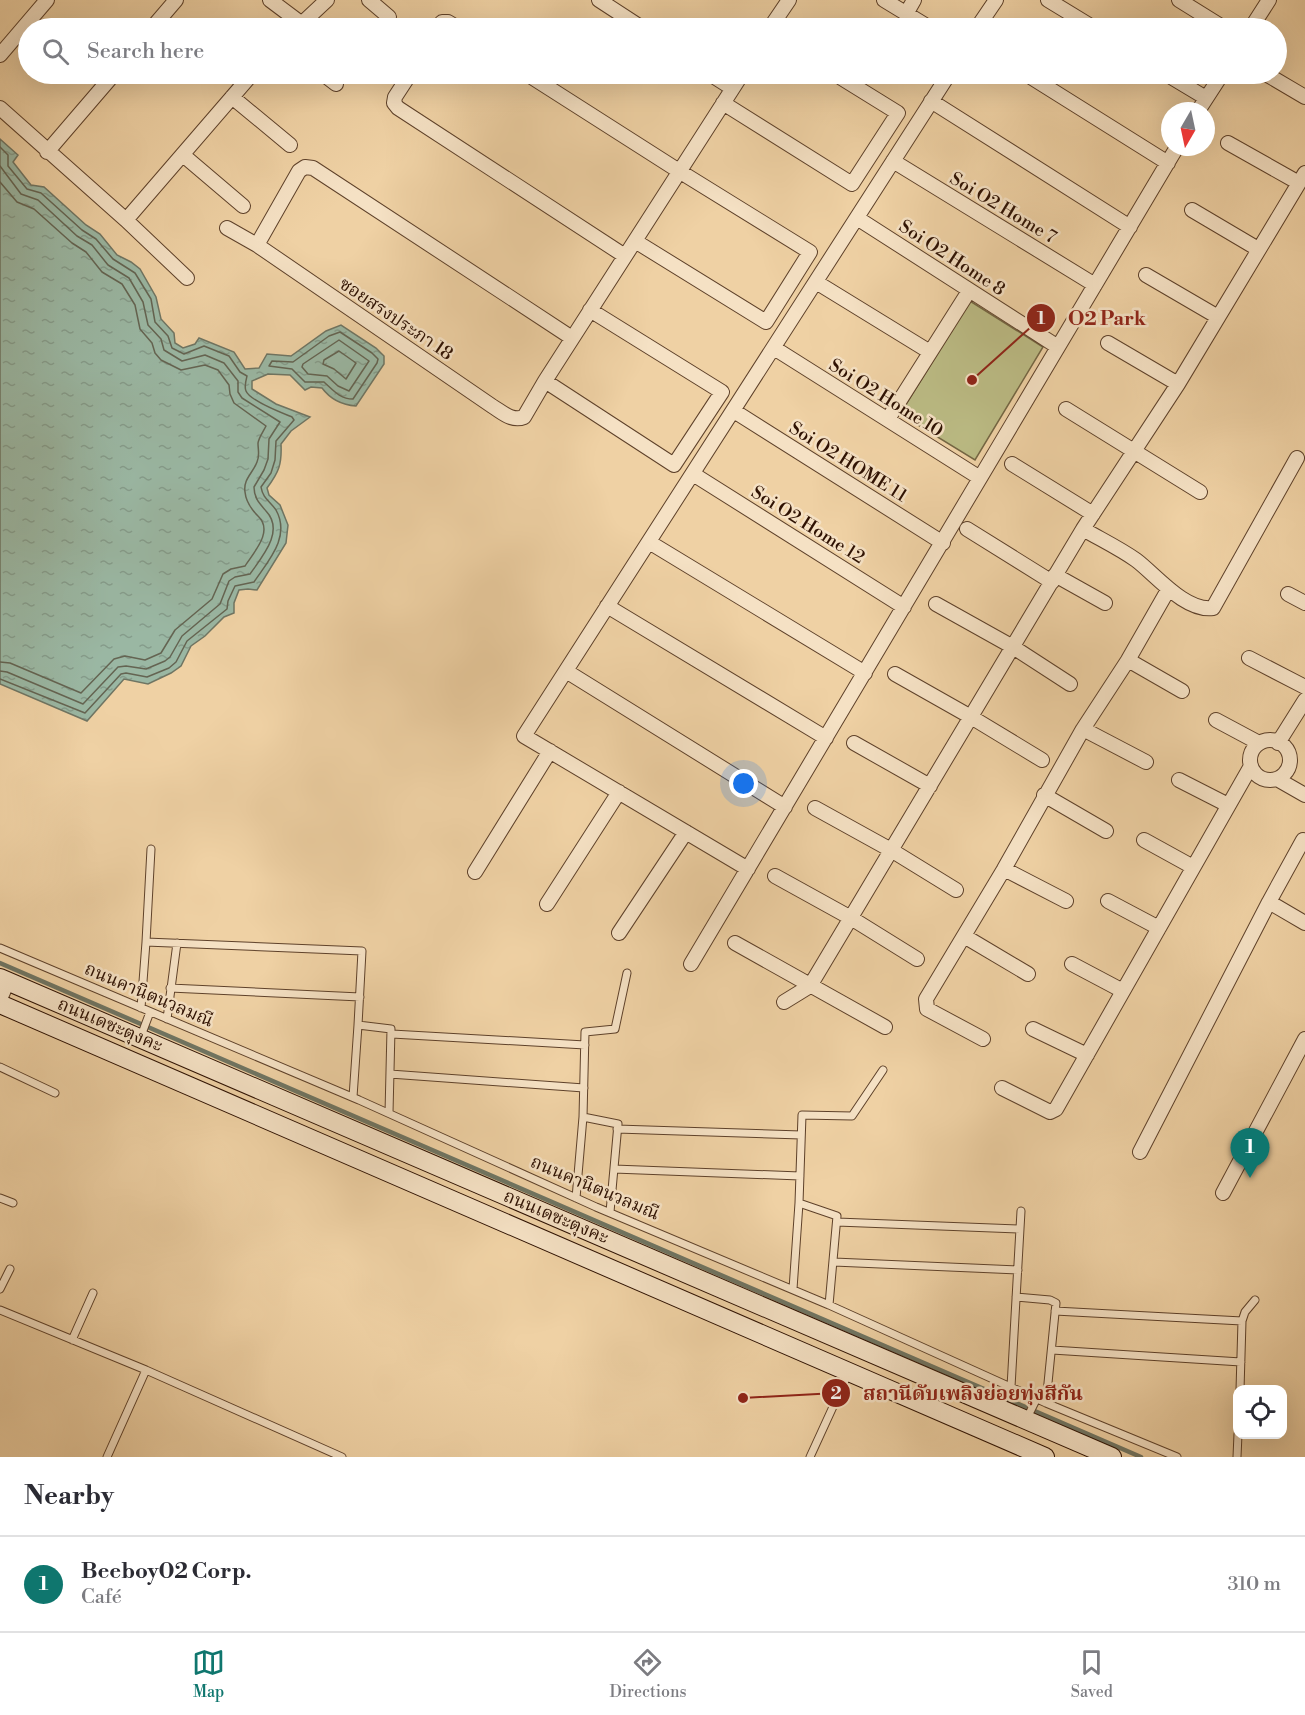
<!DOCTYPE html>
<meta charset="utf-8">
<style>
:root{--surface:#fff;--page:#f2f2f3;--text:#2b2b33;--muted:#7c7c81;--line:#e1e1e2;--accent:#0f766e}
body{margin:0;font-family:"Libre Bodoni","Noto Serif Thai",serif;background:var(--page);color:var(--text)}
.controls{position:absolute;right:18px;bottom:18px;display:grid;overflow:hidden;border-radius:12px;box-shadow:0 6px 24px #0002}
.controls button{width:54px;height:54px;display:grid;place-items:center;padding:0;border:0;border-bottom:2px solid var(--line);background:var(--surface);color:var(--text);font:30px sans-serif}
.compass{position:absolute;left:1161px;top:102px;width:54px;height:54px;border-radius:50%;background:var(--surface);box-shadow:0 6px 24px #0002;rotate:189deg}
.you{position:absolute;left:744px;top:784px;width:21px;height:21px;margin:-15px;border:4px solid #fff;border-radius:50%;background:#1a73e8;box-shadow:0 0 0 9px #1a73e833}
.badge{display:grid;place-items:center;width:39px;height:39px;border-radius:50%;background:var(--accent);color:#fff;font-size:20px;font-weight:700}
.pin{position:absolute;translate:-50% -50px;filter:drop-shadow(0 2px 3px #0008)}
.pin::after{content:'';position:absolute;top:32px;width:21px;height:18px;background:inherit;clip-path:polygon(0 0,100% 0,50% 100%)}
.list{margin:0;padding:0;list-style:none}
h2{display:flex;justify-content:space-between;align-items:center;height:78px;margin:0;padding:0 24px;font-size:26px}
h2 small{font-size:20px;font-weight:400;color:var(--muted)}
.list li{display:grid;grid-template-columns:39px 1fr auto;gap:18px;align-items:center;box-sizing:border-box;height:96px;padding:0 24px;border-top:2px solid var(--line)}
.list b{display:block;font-size:22px;white-space:nowrap}
.list p{margin:0;font-size:20px;white-space:nowrap;color:var(--muted)}
.list em{font-size:20px;font-style:normal;color:var(--muted)}
.icon{flex:none;width:33px;height:33px;fill:none;stroke:currentColor;stroke-width:2;stroke-linecap:round;stroke-linejoin:round}
.map{position:relative;flex:none;width:1305px;height:1457px;overflow:hidden}
.search{position:absolute;background:var(--surface);box-shadow:0 6px 24px #0002;left:18px;right:18px;top:18px;height:66px;display:flex;align-items:center;gap:15px;box-sizing:border-box;padding:0 21px;border-radius:33px;color:var(--muted);font-size:22px}
.sheet{height:174px;background:var(--surface)}
nav{display:flex;justify-content:space-around;align-items:center;box-sizing:border-box;height:84px;border-top:2px solid var(--line);background:var(--surface);font-size:16px;color:var(--muted)}
nav a{display:grid;justify-items:center;gap:3px}
nav .on{color:var(--accent)}
.map>svg:first-child{display:block}
</style>
<div class="map">
<svg width="1305" height="1457" viewBox="0 0 1305 1457">
<defs>
<pattern id="water-ripples" width="26" height="14" patternUnits="userSpaceOnUse" patternTransform="scale(1.5)"><rect width="26" height="14" fill="#9ab7a3"/><path d="M2 4q2-2 4 0t4 0M15 11q2-2 4 0t4 0" fill="none" stroke="#859c8b"/></pattern>
</defs>
<rect width="100%" height="100%" fill="#efd1a4"/>
<filter id="stains"><feTurbulence type="fractalNoise" baseFrequency=".00333" numOctaves="4"/><feColorMatrix values="0 0 0 0 .2 0 0 0 0 .09 0 0 0 0 .02 0 0 0 .5 -.17"/></filter>
<radialGradient id="worn" r=".72"><stop offset=".6" stop-color="#630" stop-opacity="0"/><stop offset="1" stop-color="#630" stop-opacity=".3"/></radialGradient>
<path fill="#bbbb84" stroke="#746643" stroke-width="1.5" d="M970,301L1043,347L975,460L900,414Z"/>
<path fill="url(#water-ripples)" stroke="#6f7563" stroke-width="1.5" d="M0,139L18,155L13,162L31,185L44,187L86,225L100,234L117,255L131,262L140,269L156,297L161,319L174,333L175,343L183,348L195,344L199,338L234,352L245,369L259,368L267,354L291,356L326,331L341,325L376,348L384,356V364L356,406C342,405 331,400 322,388L311,387L305,390L290,375L268,374L252,381V389L276,404L310,417L291,431L281,444C282,464 279,472 267,488L269,495L280,505L288,525L286,543L257,590L248,589L239,590L234,603V613L224,617L205,636L191,646L181,666L171,673L148,684L124,679L87,721L0,684Z"/>
<g fill="none" stroke-linecap="round" stroke-linejoin="round">
<path stroke="#646452" stroke-width="1.5" d="M0,147L8,155V166L27,189L41,193L82,230L96,239L113,259L135,273L151,299L155,322L168,336L172,348L184,354L204,346L229,356L240,372L247,376C246,380 244,387 246,391C250,401 282,413 292,417L294,420L276,441L275,460L271,473L261,487C263,499 270,501 276,510C291,537 268,561 254,582L235,586L228,601L227,609L187,641L176,662L169,668L147,677L126,673L121,674L85,713L0,679
M0,166L21,194L38,200L77,236L92,245L108,265L129,278L143,302L148,325L161,339L164,350L182,361L205,355L224,363L238,381V392L242,398L280,422L269,439L268,459L264,470L254,487C254,498 259,503 266,511C285,531 262,557 250,574L235,577L229,581L220,604L182,636L170,657L165,661L146,669L126,666L118,667L83,704L7,672L0,671
M0,182L17,202L34,209L72,243L86,252L102,272L122,284L135,305L140,329L152,343L155,353L161,360L181,370L205,365L218,370L229,385L230,394L234,403L266,426C263,432 259,437 258,443C258,450 260,456 257,462C253,473 243,479 245,492C246,502 251,509 258,516C274,531 254,552 245,566L231,569L223,574L212,599L175,630L161,653L145,660L125,656L114,659L81,693L10,663L0,662
M340,332L372,353L378,359L377,363L353,399C340,399 333,390 324,382H305L292,369L269,366L272,361L293,362L329,336Z
M339,340L369,361L349,391L338,386L327,376L308,374L302,367L303,364Z
M339,351L356,363L346,379L334,369L323,364L324,360Z"/>
<path stroke="#6f7563" stroke-width="4.5" d="M0,963L1141,1457"/>
<g stroke="#5e412a" stroke-width="9">
<path id="lane" d="M151,849L146,942L362,951L358,1025
M0,948L359,1100L596,1207L829,1305L1046,1403L1177,1457
M170,988L360,997
M141,1008L146,942
M167,1019L177,943
M392,1034L585,1045
M141,1036L150,1012
M0,1067L55,1093
M390,1074L584,1088
M353,1097L358,1025L391,1029L389,1113
M617,1129L801,1135
M614,1169L800,1176
M0,1198L13,1203
M576,1198L583,1117
M610,1212L618,1124L583,1117L585,1032L615,1029L627,973
M837,1222L1020,1229
M834,1262L1018,1270
M0,1289L10,1269
M793,1289L799,1203
M1016,1297L1050,1300L1056,1303L1046,1403
M829,1305L837,1216L799,1203L802,1115L852,1116L883,1070
M0,1310L146,1370L342,1457
M1055,1311L1242,1321
M72,1340L93,1293
M1052,1350L1241,1362
M1011,1387L1021,1211
M1240,1390L1242,1321L1245,1312L1255,1300
M1027,1418L1037,1398
M107,1457L146,1370
M810,1457L848,1374
M1237,1457L1238,1434"/>
</g>
<g stroke="#5e412a" stroke-width="16">
<path id="street" d="M270,0L302,24
M369,0L389,17
M599,0L642,28
M884,0L930,28
M1048,0L1094,28
M1179,0L1224,28
M906,14L914,0
M152,28L176,0
M297,28L327,0
M437,28L442,22H448L458,28
M770,28L789,0
M977,28L996,0
M1251,28L1269,0
M0,55L47,0
M323,74L336,84
M410,74L395,97L394,103L398,108L625,256
M527,74L679,171L810,252L766,322L635,241
M710,74L732,88
M1026,74L1168,163
M1166,74L1206,98
M1266,74L1305,97
M232,97L290,145
M931,101L1130,227
M723,103L852,184L898,113L835,74
M0,108L126,220L187,278
M1198,111L1222,74
M1228,143L1299,183
M47,152L114,74
M183,155L243,206
M893,161L1095,285
M1192,210L1258,249
M857,218L1058,347
M126,220L252,74
M227,228L257,245L492,406C502,412 512,422 524,417L545,381L742,74
M257,245L299,171L305,167L313,168L572,338
M1146,275L1218,317
M816,282L930,352
M1108,343L1178,384
M774,348L980,478
M545,381L674,465L722,392L590,310
M1066,409L1200,492
M734,411L943,543
M888,419L969,291
M1012,464L1093,514
M693,474L904,607
M967,529L1052,582
M1083,529C1100,539 1119,548 1136,560C1155,574 1185,612 1213,608L1297,458
M649,542L865,673
M1055,575L1105,603
M1288,594L1305,603
M936,604L1013,647L1070,684
M607,606L826,738
M1249,658L1305,687
M1128,660L1182,691
M566,671L785,807
M895,674L971,717L1042,760
M1216,720L1259,743
M1083,729L1146,762
M1250 760a20 20 0 1 1 40 0a20 20 0 1 1-40 0Z
M854,743L930,786
M1278,743L1305,700
M1277,779L1305,795
M1179,780L1228,805
M1044,795L1106,831
M815,808L891,850L956,890
M1144,840L1193,867
M748,869L524,736L949,74
M1004,869L1066,901
M475,872L550,751
M775,876L851,918L917,959
M1108,901L1159,928
M1269,902L1303,840
M547,904L619,792
M619,933L686,832
M964,936L1028,974
M735,943L885,1027
M691,964L1177,147
M1072,964L1123,991
M0,999L8,981
M784,1002L810,986L1083,529L1178,384L1305,173
M1033,1029L1087,1055
M983,1039L927,1009L926,999L1004,869L1083,729L1128,660L1168,590
M1002,1088L1050,1112L1056,1109L1251,766
M1140,1152L1269,902L1305,923
M1223,1193L1305,1039"/>
</g>
<g stroke="#2e1102" stroke-width="20">
<path id="secondary" d="M0,978L1112,1457
M0,1004L1045,1457"/>
</g>
<use href="#lane" stroke="#f5e1c4" stroke-width="7"/>
<use href="#street" stroke="#f5e1c4" stroke-width="14"/>
<use href="#secondary" stroke="#f5e1c4" stroke-width="18"/>
</g>
<g text-anchor="middle" dominant-baseline="central" stroke-width="5" stroke-linejoin="round" paint-order="stroke">
<g font-size="18" fill="#2e1102" stroke="#f5e1c4">
<text transform="translate(1003 208) rotate(31)">Soi O2 Home 7</text>
<text transform="translate(952 258) rotate(33)">Soi O2 Home 8</text>
<text transform="translate(396 319) rotate(34)">ซอยสรงประภา 18</text>
<text transform="translate(886 398) rotate(32)">Soi O2 Home 10</text>
<text transform="translate(848 462) rotate(32)">Soi O2 HOME 11</text>
<text transform="translate(808 525) rotate(32)">Soi O2 Home 12</text>
<text transform="translate(149 995) rotate(23)">ถนนคานิตนวลมณี</text>
<text transform="translate(110 1025) rotate(23)">ถนนเดชะตุงคะ</text>
<text transform="translate(595 1188) rotate(23)">ถนนคานิตนวลมณี</text>
<text transform="translate(556 1217) rotate(23)">ถนนเดชะตุงคะ</text>
</g>
</g>
<path fill="none" stroke="#8f2418" stroke-width="2" d="M972 380L1041 318M743 1398L836 1393"/>
<g fill="#8f2418" stroke="#f5e1c4" stroke-width="2">
<circle cx="972" cy="380" r="6"/>
<circle cx="743" cy="1398" r="6"/>
<circle cx="1041" cy="318" r="15"/>
<circle cx="836" cy="1393" r="15"/>
</g>
<g font-size="18" text-anchor="middle" font-weight="bold" fill="#fff">
<text x="1041" y="324">1</text>
<text x="836" y="1399">2</text>
</g>
<g font-size="20" text-anchor="middle" font-weight="bold" fill="#8f2418" stroke="#f5e1c4" stroke-width="5" stroke-linejoin="round" paint-order="stroke">
<text x="1107" y="325">O2 Park</text>
<text x="973" y="1400">สถานีดับเพลิงย่อยทุ่งสีกัน</text>
</g>
<rect width="100%" height="100%" filter="url(#stains)"/>
<rect width="100%" height="100%" fill="url(#worn)"/>
</svg>
<div class="controls">
<button><svg class="icon" aria-label="locate" viewBox="0 0 24 24"><circle cx="12" cy="12" r="6"/><path d="M12 2v4M12 18v4M2 12h4M18 12h4"/></svg></button>
</div>
<svg class="compass" viewBox="-18 -18 36 36"><path d="M0-13l5 13h-10z" fill="#e53935"/><path d="M0 13l5-13h-10z" fill="#7c7c81"/></svg>
<div class="you"></div>
<div class="pin badge" style="left:1250px;top:1178px">1</div>
<div class="search"><svg class="icon" aria-label="search" viewBox="0 0 24 24"><circle cx="10" cy="10" r="6"/><path d="M15 15l6 6"/></svg>Search here</div>
</div>
<section class="sheet">
<h2>Nearby<small></small></h2>
<ul class="list">
<li><span class="badge">1</span><div><b>Beeboy02 Corp.</b><p>Café</p></div><em>310 m</em></li>
</ul>
</section>
<nav>
<a class="on"><svg class="icon" aria-label="map" viewBox="0 0 24 24"><path d="M3 6l6-2 6 2 6-2v14l-6 2-6-2-6 2zM9 4v14M15 6v14"/></svg>Map</a>
<a><svg class="icon" aria-label="directions" viewBox="0 0 24 24"><path d="M12 3l9 9-9 9-9-9zM9 14v-3h6M13 9l2 2-2 2"/></svg>Directions</a>
<a><svg class="icon" aria-label="saved" viewBox="0 0 24 24"><path d="M7 4h10v16l-5-4-5 4z"/></svg>Saved</a>
</nav>
